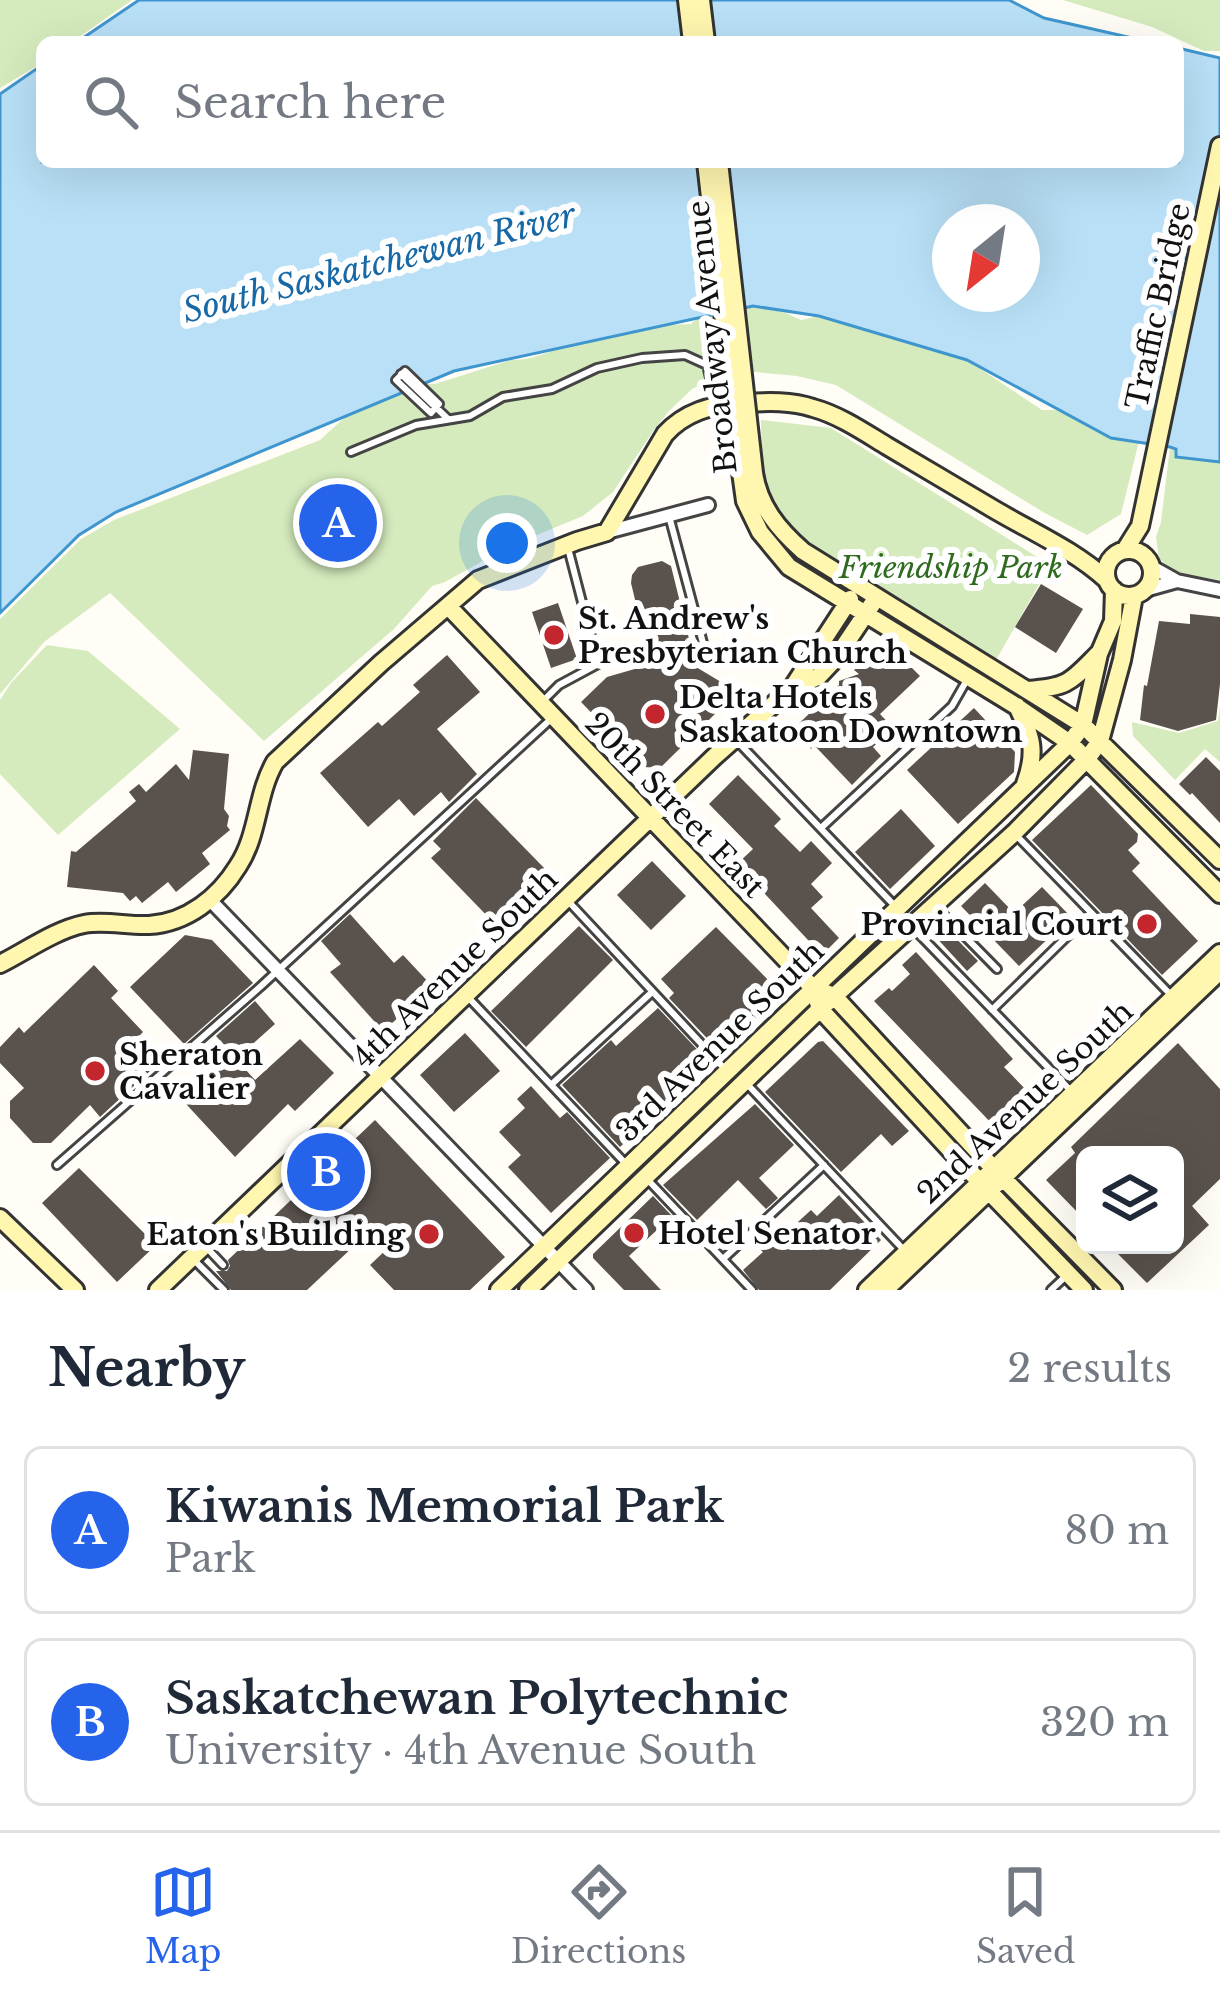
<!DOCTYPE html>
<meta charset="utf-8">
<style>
:root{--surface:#fff;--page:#f6f6f7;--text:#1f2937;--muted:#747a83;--line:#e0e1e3;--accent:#2563eb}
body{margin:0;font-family:"Libre Baskerville",serif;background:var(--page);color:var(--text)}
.controls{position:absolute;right:36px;bottom:36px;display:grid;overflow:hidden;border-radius:18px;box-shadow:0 12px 48px #0002}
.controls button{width:108px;height:108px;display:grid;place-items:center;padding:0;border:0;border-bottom:3px solid var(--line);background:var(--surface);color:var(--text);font:60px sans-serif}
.compass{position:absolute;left:932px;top:204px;width:108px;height:108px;border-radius:50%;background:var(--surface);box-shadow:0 12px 48px #0002;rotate:210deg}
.you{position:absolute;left:507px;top:543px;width:42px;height:42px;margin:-30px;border:9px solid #fff;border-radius:50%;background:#1a73e8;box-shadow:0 0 0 18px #1a73e833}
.badge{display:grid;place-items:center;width:78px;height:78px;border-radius:50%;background:var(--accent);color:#fff;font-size:39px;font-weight:700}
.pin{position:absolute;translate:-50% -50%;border:6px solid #fff;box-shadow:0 3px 12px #0006}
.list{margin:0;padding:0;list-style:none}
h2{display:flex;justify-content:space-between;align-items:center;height:156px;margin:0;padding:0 48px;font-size:51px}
h2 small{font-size:39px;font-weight:400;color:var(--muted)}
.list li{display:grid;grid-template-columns:78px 1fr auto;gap:36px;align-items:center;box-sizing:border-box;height:168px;margin:0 24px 24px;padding:0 24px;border:3px solid var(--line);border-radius:18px}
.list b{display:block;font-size:45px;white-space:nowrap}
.list p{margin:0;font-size:39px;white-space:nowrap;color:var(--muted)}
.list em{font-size:39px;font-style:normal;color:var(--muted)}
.icon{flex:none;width:66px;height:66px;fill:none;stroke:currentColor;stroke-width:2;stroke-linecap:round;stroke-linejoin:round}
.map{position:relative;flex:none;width:1220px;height:1290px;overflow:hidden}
.search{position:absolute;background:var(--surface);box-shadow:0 12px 48px #0002;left:36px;right:36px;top:36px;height:132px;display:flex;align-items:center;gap:30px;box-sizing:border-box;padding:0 42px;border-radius:18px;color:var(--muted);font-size:45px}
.sheet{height:540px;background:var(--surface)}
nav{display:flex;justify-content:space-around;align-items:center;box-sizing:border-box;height:168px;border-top:3px solid var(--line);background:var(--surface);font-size:33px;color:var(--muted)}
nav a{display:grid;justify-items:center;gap:6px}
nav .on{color:var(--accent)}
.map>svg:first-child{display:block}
</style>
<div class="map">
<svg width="1220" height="1290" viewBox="0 0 1220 1290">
<rect width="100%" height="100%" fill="#fffdf5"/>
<path fill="#d5ebbd" d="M0,0H132L72,42H42V63L0,88Z
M1063,0H1220V51H1204L1152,27Z
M753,306L786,313L801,320L819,316L967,360L1042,410H1056L1111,438L1139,441L1121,514L1087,535L1043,512L836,385L797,376L755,372L710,380L692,389L669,411L653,431L613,492L583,516L510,546L445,582L432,586L394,629L264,741L110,593L44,642L0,694V619L81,539L114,520L320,440L354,409L421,384H435L511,360C540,361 566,342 594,335C626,328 658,325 691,324L700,316Z
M761,420L831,428L1050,565L996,660L817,548L786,525L770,501L762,463Z
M1170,447L1176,449V457L1220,462V580L1173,573L1159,558L1156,537L1161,522Z
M47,645L88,651L180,729L58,835L0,774V700L11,683Z
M1220,706V762L1205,749L1175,780L1133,736L1132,722L1179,733L1218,721Z"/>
<path fill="#b9e0f7" stroke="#3f96cf" stroke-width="3" fill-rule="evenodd" d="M139,0H1009L1044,18L1150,42H77Z
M1178,48L1220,58V462L1176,457V449L1170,447L1111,438L967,360L819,316L753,306L454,371L116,512L79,535L0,613V94L42,65V162H1178ZM950,222H1022V294H950Z"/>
<path fill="#5a524d" d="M662,561L671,566L696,667L726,685L718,711L660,768L644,767L581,702L607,677L645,666L652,655L648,641H645L631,583L632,575L638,567Z
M1041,584L1083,609L1056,653L1015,627Z
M558,603L577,659L551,668L532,612Z
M1190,614L1220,617V684L1216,720L1178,731L1140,720L1144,685L1147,686L1159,621L1190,624Z
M447,655L480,692L437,729L477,774L449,802L441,792L414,816L399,799L368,827L320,773L378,722L382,726L420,692L413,685Z
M863,662L912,668L920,676L880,714L894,729L873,747L881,756L852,785L814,745L811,749L803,741L797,745L787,735L839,685V681L859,674L854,670Z
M974,708L1015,752L1014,772L958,824L907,770Z
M193,750L229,754L224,809L229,816L227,826L230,830L202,853L210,864L176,892L168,882L142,903L136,896L130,901L123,893L67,887L71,851L76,852L136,801L129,792L139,784L146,792L176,764L189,780Z
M1206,757L1220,771V823L1192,793L1190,795L1179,784Z
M738,775L781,819L774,826L800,852L811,841L832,863L811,884L823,897L811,908L839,938L822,955L737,864L753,849L709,804Z
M1091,785L1138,834L1137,842L1128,850L1140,863L1132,871L1198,941L1162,975L1032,840Z
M476,798L548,872L494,923L431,858L441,849L433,841Z
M901,809L935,846L890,889L855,852Z
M652,861L686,896L651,930L617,895Z
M985,883L1014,913L1042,887L1071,917L1019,966L961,906Z
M350,914L394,963L403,955L433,987L383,1031L330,972L341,964L321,941Z
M943,925L978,961L967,971L933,934Z
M579,926L613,960L526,1047L491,1011Z
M716,927L782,994L720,1052L669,998L674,993L661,979Z
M185,935L212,940L253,983L184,1044L130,987Z
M916,952L1013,1059L1004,1067L1032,1096L997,1129L874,1001L889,988L892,991L910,974L902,965Z
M94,965L118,991L111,998L143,1032L140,1035L163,1059L100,1117L90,1105L51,1143H33L10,1118V1101L24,1088L0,1063V1047L19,1027L24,1033Z
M255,1001L275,1024L236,1059L255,1080L300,1039L334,1073L295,1111L288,1104L235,1157L175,1092L225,1046L216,1036Z
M658,1008L709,1062L620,1147L562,1085L611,1040L616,1046Z
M465,1033L500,1071L454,1112L420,1075Z
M823,1041L909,1131L892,1146L881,1134L841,1172L765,1092L818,1042Z
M1178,1043L1220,1089V1179L1192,1206L1209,1225L1147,1283L1109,1245H1175V1155H1085V1220L1046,1180L1075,1153L1071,1147Z
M531,1086L560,1118L567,1112L610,1158L551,1213L508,1167L521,1155L499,1132L525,1108L517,1099Z
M755,1104L794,1145L759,1178L778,1198L766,1209L738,1180L697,1220L663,1185Z
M375,1120L505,1257L470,1290H394L370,1265L388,1248L361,1220L344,1236L354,1246L307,1290H231L216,1271H227L230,1266L228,1260Z
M79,1168L156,1245L117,1282L42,1203Z
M839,1195L881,1240L830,1290H759L743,1270L763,1252L757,1246L780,1224L787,1232L811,1210L817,1216Z
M653,1196L672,1216L629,1256L661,1290H624L593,1258V1254Z"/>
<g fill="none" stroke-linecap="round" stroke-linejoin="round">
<g stroke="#444" stroke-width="12">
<path id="lane" d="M405,371L439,404L431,413L396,380Z
M401,374L448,419
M351,452L416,425L470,416L503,397L552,389L597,368L642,358L685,355L707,365L716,404
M669,516L706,654L744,659
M544,700L559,685L598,664L568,548
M737,741L894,905
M821,828L952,706L968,678
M1016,835L1170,994
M569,902L723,1067
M936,907L997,969
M913,928L1071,1091
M466,995L626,1164
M992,1010L1091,913
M552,1084L651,993
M747,1084L903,1249
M57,1165L261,986L551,719
M648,1180L752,1290
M207,1248L223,1265
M723,1259L824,1165
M194,1260L224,1290
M1051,1290L1066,1276"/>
</g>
<g stroke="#444" stroke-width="18">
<path id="street" d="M607,532L708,505
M1152,567L1177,581L1220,590
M1145,590L1177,581
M211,901L586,1290"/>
</g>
<g stroke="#333" stroke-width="22">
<path id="secondary" d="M687,0L692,42
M701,0L706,42
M741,472L745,501L760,532L789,567L1016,706L1070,743L1220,894
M754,473C759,506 778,529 803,551L1083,725L1220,860
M1106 573a23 23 0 1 1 46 0a23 23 0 1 1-46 0Z
M1125,550L1140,526L1220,146
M448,606L814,989L820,1009L979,1181L1084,1290
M792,688L850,599
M1028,690C1069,687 1070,682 1098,654
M1017,706C1032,737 1037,751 1025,784
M0,964C26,951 55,930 84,924C105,920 127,926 149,925C187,923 219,897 238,866C259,834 256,795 275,762L381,663L478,580L577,541L607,532L665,434C685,412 711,405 739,403C764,402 789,400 813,408C839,415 864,432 887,446C921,466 956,487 990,507C1030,531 1073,549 1107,580
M826,993L834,996L993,1168L1113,1290
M0,1218L75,1290
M158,1290L714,757L792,688L818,677L836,658L877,597
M499,1290L1070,743L1083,725L1099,654L1113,621L1114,590
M528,1290L820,1009L1014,833L1087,759L1100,741L1122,660L1134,596
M867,1290L1220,953
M885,1290L1220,971"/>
</g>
<use href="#lane" stroke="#fff" stroke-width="6"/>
<use href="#street" stroke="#fff" stroke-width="12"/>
<use href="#secondary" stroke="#fff6b0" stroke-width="16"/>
<g stroke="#333" stroke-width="22" stroke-linecap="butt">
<path id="secondary-bridge" d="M706,162L741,472
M719,162L754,473"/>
</g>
<use href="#secondary-bridge" stroke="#fff6b0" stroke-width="16"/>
</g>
<g fill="#c4262e" stroke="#fff" stroke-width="4.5">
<circle cx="554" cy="635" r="12"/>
<circle cx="655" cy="714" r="12"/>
<circle cx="1147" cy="924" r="12"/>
<circle cx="95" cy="1071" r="12"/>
<circle cx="634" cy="1233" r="12"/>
<circle cx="429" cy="1234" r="12"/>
</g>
<g text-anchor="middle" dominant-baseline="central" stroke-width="12" stroke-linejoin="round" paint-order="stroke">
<g font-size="30" fill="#111" stroke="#fff">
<text transform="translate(1158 306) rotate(-78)">Traffic Bridge</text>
<text transform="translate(712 337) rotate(-96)">Broadway Avenue</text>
<text transform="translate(675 805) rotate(46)">20th Street East</text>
<text transform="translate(455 968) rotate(-44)">4th Avenue South</text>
<text transform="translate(720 1041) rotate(-44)">3rd Avenue South</text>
<text transform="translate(1025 1102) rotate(-43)">2nd Avenue South</text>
</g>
<g font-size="30" font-style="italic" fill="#2f6b1f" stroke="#fff">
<text x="951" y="567">Friendship Park</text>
</g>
<g font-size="30" font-weight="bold" fill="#111" stroke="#fff" text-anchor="start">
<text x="578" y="618">St. Andrew's<tspan x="578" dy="34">Presbyterian Church</tspan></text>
<text x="679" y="697">Delta Hotels<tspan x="679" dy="34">Saskatoon Downtown</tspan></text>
<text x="1123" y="924" text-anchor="end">Provincial Court</text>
<text x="119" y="1054">Sheraton<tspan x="119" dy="34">Cavalier</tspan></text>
<text x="658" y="1233">Hotel Senator</text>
<text x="405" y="1234" text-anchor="end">Eaton's Building</text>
</g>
<g font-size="33" font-style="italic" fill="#1768a6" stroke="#fff">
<text transform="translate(379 263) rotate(-14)">South Saskatchewan River</text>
</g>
</g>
</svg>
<div class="controls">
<button><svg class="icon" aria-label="layers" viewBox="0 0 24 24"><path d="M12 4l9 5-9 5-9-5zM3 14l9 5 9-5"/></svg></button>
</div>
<svg class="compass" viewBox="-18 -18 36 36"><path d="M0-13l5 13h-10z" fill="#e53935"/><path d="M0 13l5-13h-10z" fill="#747a83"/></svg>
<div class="you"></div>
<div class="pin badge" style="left:338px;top:523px">A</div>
<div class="pin badge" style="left:326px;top:1172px">B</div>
<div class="search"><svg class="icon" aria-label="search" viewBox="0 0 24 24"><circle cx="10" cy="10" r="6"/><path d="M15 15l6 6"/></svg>Search here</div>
</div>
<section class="sheet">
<h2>Nearby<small>2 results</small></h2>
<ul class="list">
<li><span class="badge">A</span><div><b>Kiwanis Memorial Park</b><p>Park</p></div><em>80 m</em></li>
<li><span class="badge">B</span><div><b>Saskatchewan Polytechnic</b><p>University · 4th Avenue South</p></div><em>320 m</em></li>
</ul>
</section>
<nav>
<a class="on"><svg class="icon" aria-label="map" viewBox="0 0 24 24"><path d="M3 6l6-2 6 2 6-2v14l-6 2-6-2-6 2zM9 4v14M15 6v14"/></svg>Map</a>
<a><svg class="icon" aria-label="directions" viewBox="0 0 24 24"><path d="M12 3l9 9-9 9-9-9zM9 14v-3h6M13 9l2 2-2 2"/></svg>Directions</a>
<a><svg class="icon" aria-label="saved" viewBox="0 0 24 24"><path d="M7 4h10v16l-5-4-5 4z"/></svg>Saved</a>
</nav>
